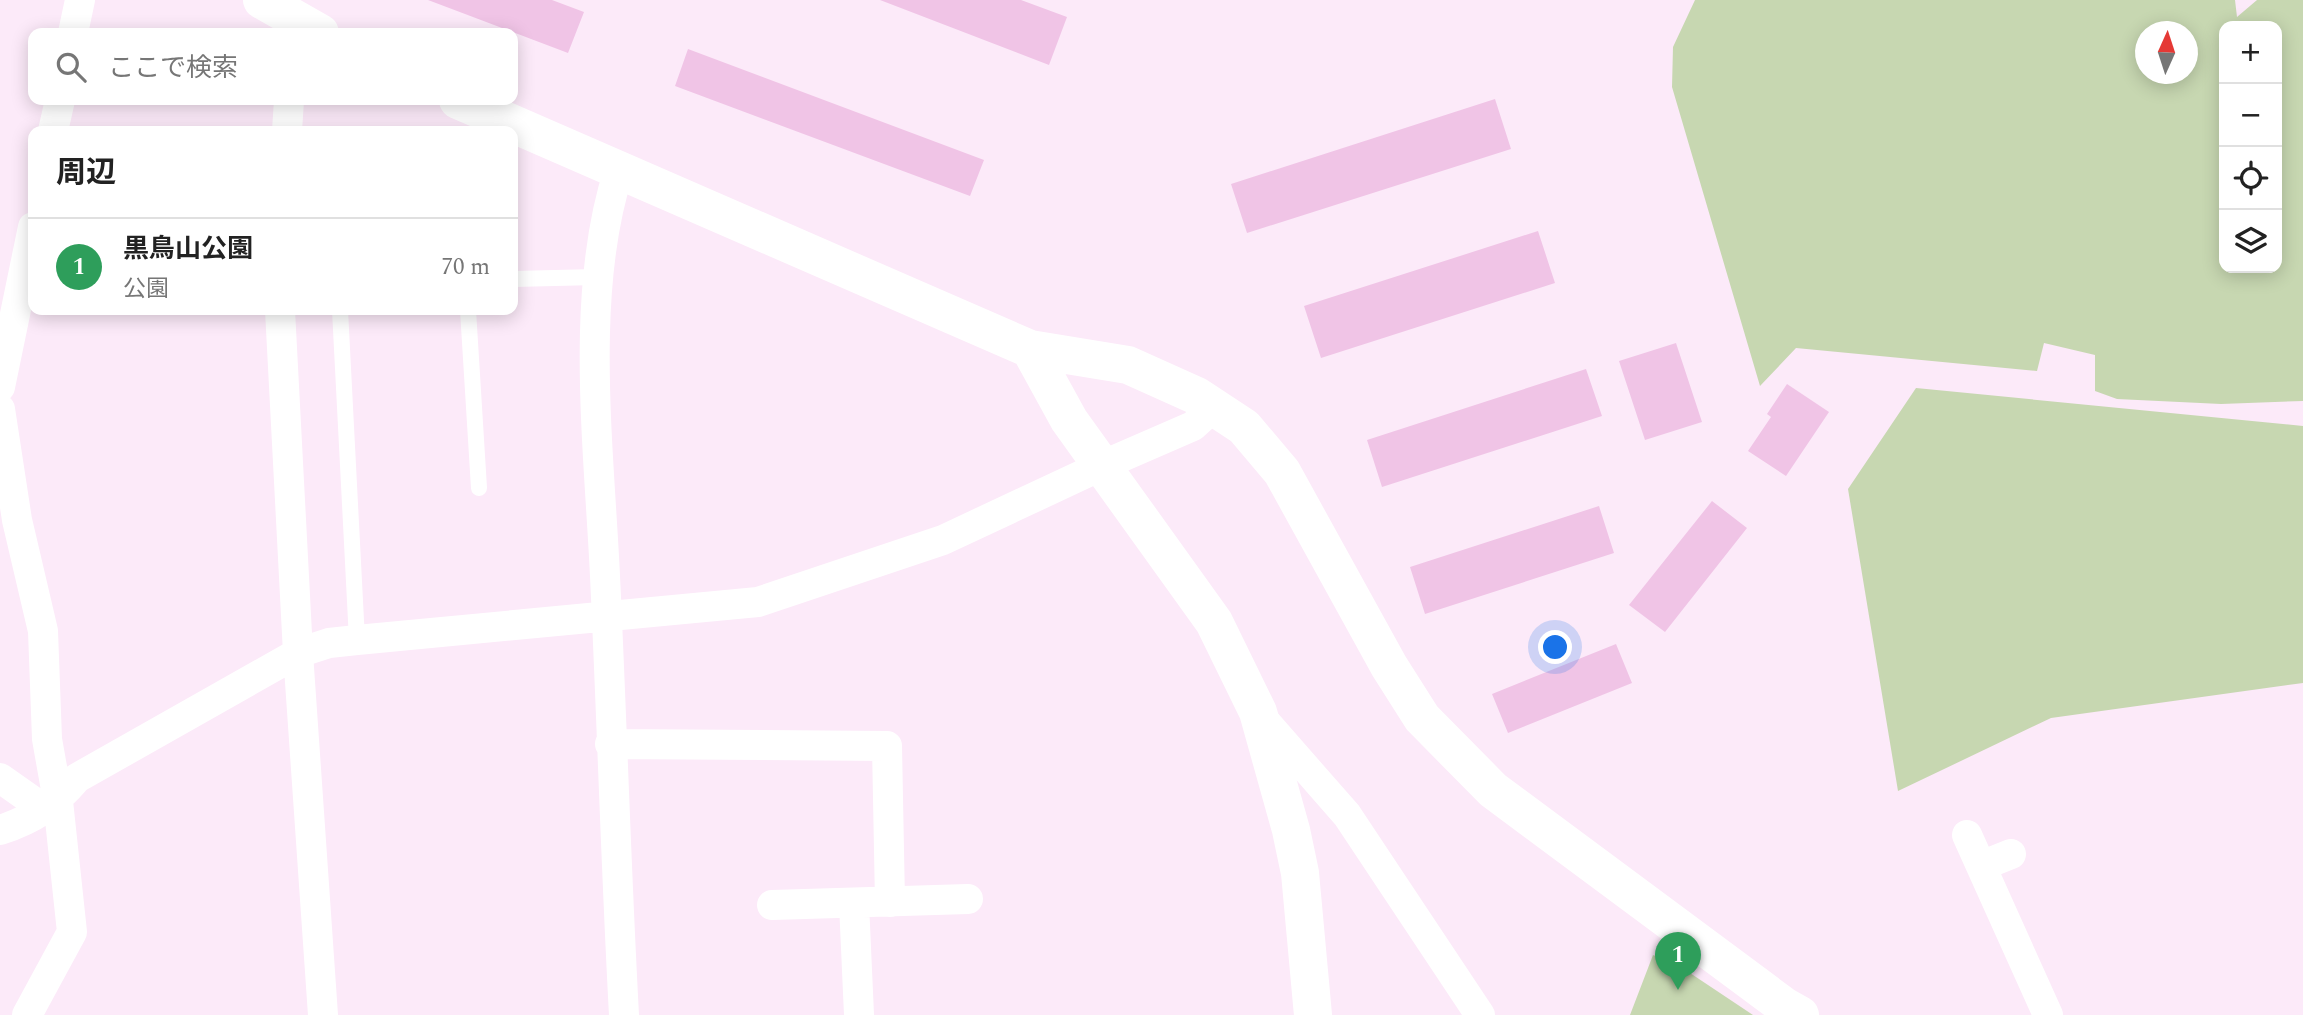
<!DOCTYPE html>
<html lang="ja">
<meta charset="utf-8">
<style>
:root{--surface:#fff;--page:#f2f2f2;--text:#222;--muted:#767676;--line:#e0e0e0;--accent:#598b21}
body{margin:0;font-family:Spectral,"Noto Sans JP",serif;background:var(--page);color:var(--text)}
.controls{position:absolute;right:21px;top:21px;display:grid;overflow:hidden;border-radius:14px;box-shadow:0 4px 18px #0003}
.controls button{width:63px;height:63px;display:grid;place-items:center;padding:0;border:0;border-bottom:2px solid var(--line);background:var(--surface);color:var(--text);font:35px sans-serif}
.compass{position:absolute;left:2135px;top:21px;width:63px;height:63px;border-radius:50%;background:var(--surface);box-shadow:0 4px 18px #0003;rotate:3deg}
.you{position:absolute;left:1556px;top:648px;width:24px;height:24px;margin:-18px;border:5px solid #fff;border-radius:50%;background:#1a73e8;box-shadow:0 0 0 10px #1a73e833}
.badge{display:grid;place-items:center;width:46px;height:46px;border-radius:50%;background:var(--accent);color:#fff;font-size:23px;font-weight:700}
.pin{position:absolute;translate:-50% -58px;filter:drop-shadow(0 2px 4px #0008)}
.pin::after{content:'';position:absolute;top:37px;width:24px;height:21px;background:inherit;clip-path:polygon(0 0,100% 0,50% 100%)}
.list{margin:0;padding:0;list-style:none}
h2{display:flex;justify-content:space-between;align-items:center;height:91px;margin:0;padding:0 28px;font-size:30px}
h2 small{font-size:23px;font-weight:400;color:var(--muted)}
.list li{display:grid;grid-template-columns:46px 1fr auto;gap:21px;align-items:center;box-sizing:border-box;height:98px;padding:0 28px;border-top:2px solid var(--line)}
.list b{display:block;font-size:26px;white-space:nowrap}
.list p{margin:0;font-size:23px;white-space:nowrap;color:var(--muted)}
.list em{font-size:23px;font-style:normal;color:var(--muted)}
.icon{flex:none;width:38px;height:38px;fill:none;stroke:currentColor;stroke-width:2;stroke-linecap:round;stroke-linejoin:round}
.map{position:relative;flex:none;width:2303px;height:1015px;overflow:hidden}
.search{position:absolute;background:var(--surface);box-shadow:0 4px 18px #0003;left:28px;top:28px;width:490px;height:77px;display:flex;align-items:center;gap:18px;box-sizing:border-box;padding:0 24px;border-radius:14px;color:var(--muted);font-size:26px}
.panel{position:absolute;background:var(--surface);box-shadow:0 4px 18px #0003;left:28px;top:126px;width:490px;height:189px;border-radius:14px}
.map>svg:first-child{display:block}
</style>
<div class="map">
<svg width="2303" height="1015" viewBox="0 0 2303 1015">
<rect width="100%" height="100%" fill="#fceaf9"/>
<path fill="#c7d7b1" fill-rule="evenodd" d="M1695,0H2235L2237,17L2257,0H2303V401L2221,404L2117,399L2095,391V355L2044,343L2037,371L1796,348L1760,386L1672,87L1673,47ZM2224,26H2277V268H2224ZM2146,32H2188V74H2146Z
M1916,388L2303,426V683L2051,718L1898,791L1848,489Z
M1653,955L1678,965L1753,1015H1630Z"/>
<path fill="#f0c4e6" d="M428,0H552L584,12L568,53Z
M880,0H1021L1067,17L1049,65Z
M688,49L984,160L970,196L675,86Z
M1495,99L1511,149L1247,233L1231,184Z
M1538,231L1555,283L1321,358L1304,306Z
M1676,343L1702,422L1645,440L1619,361Z
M1586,369L1602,416L1382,487L1367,440Z
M1787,384L1829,412L1786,476L1748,451L1771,417L1767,414Z
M1712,501L1747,528L1665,632L1629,605Z
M1599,506L1614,553L1425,614L1410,567Z
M1616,644L1632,683L1508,733L1492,694Z"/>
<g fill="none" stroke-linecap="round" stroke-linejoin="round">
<path stroke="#fff" stroke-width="16" d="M513,279L597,277
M340,310L357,640
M468,310L479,488"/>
<path stroke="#fff" stroke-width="30" d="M73,33L80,0
M53,131L60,100
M287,131L289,100
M619,170C579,292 599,448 605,576C612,722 616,869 624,1015
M280,310L298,653L323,1015
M0,387L33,227
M0,409L17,520L43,631L47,739L58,801L72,932L27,1015
M1262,718L1347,815L1480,1015
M610,744L887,746L890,902
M0,778L37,804L58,801
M0,830C34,819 54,805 77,778L298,653L329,643L357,640L758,602L943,540L1101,466L1193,426L1214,407
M1967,835L2048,1015
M1981,866L2011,854
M854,903L859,1015
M772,905L968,899"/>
<path stroke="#fff" stroke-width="38" d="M262,0L320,33
M458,100L1030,349L1128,365L1197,396L1244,427L1282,472L1389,666L1422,718L1493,790L1784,1006L1800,1015
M1030,349L1069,420L1214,622L1258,712L1291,830L1300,873L1313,1015"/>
</g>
</svg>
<div class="controls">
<button>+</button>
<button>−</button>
<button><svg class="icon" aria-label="locate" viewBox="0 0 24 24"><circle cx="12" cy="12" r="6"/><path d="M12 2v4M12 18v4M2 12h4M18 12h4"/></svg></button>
<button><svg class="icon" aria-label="layers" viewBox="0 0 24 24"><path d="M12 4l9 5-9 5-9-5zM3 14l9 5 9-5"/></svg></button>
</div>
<svg class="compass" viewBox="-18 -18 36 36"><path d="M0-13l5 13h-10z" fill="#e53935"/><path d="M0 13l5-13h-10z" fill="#767676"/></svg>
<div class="you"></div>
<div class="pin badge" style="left:1678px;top:990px;background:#2e9e5b">1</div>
<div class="search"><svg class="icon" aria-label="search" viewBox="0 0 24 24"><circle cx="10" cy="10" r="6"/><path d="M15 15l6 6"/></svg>ここで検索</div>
<section class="panel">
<h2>周辺<small></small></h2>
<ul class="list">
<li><span class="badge" style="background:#2e9e5b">1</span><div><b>黒鳥山公園</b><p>公園</p></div><em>70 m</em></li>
</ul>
</section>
</div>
